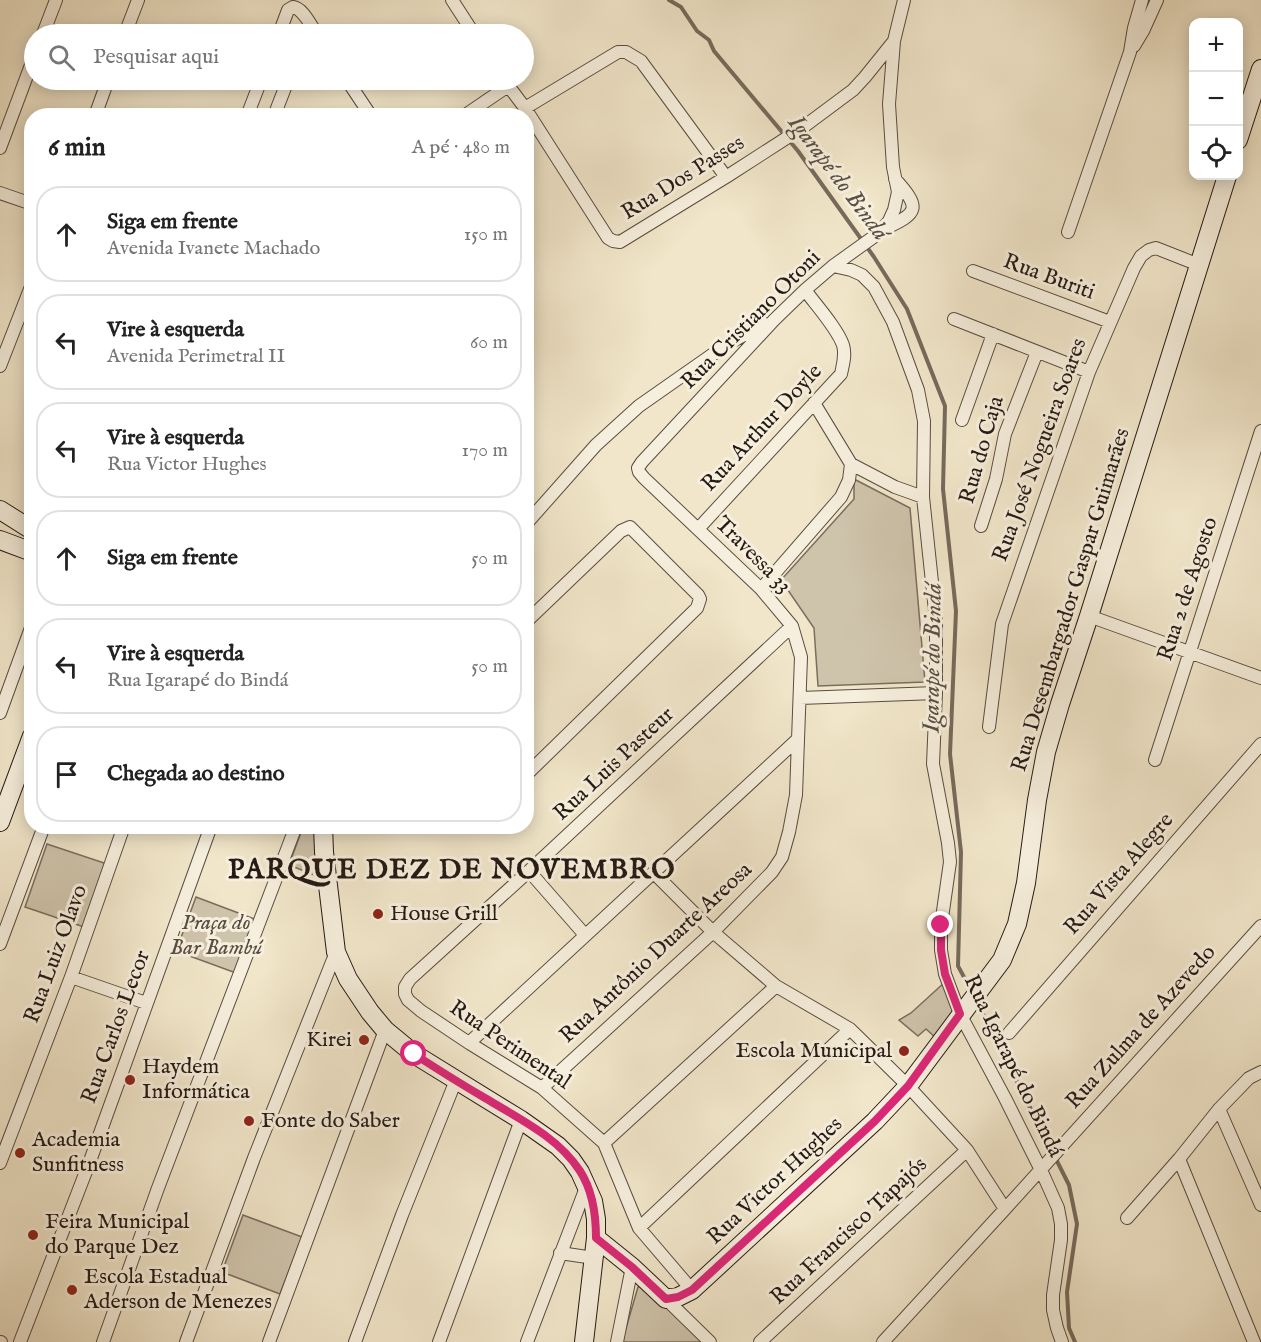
<!DOCTYPE html>
<html lang="pt">
<meta charset="utf-8">
<style>
:root{--surface:#fff;--page:#f6f6f6;--text:#222;--muted:#767676;--line:#e0e0e0}
body{margin:0;font-family:"IM FELL English",serif;background:var(--page);color:var(--text)}
.controls{position:absolute;right:18px;top:18px;display:grid;overflow:hidden;border-radius:12px;box-shadow:0 3px 15px #0003}
.controls button{width:54px;height:54px;display:grid;place-items:center;padding:0;border:0;border-bottom:2px solid var(--line);background:var(--surface);color:var(--text);font:30px sans-serif}
.stop{position:absolute;width:18px;height:18px;margin:-14px;border:4px solid #db2777;border-radius:50%;background:#fff}
.stop.end{background:#db2777;border-color:#fff;box-shadow:0 2px 6px #0008}
.list{margin:0;padding:0;list-style:none}
h2{display:flex;justify-content:space-between;align-items:center;height:78px;margin:0;padding:0 24px;font-size:26px}
h2 small{font-size:20px;font-weight:400;color:var(--muted)}
.list li{display:grid;grid-template-columns:39px 1fr auto;gap:18px;align-items:center;box-sizing:border-box;height:96px;margin:0 12px 12px;padding:0 12px;border:2px solid var(--line);border-radius:24px}
.list b{display:block;font-size:22px;white-space:nowrap}
.list p{margin:0;font-size:20px;white-space:nowrap;color:var(--muted)}
.list em{font-size:20px;font-style:normal;color:var(--muted)}
.icon{flex:none;width:33px;height:33px;fill:none;stroke:currentColor;stroke-width:2;stroke-linecap:round;stroke-linejoin:round}
.map{position:relative;flex:none;width:1261px;height:1342px;overflow:hidden}
.search{position:absolute;background:var(--surface);box-shadow:0 3px 15px #0003;left:24px;top:24px;width:510px;height:66px;display:flex;align-items:center;gap:15px;box-sizing:border-box;padding:0 21px;border-radius:33px;color:var(--muted);font-size:22px}
.panel{position:absolute;background:var(--surface);box-shadow:0 3px 15px #0003;left:24px;top:108px;width:510px;height:726px;border-radius:24px}
.map>svg:first-child{display:block}
</style>
<div class="map">
<svg width="1261" height="1342" viewBox="0 0 1261 1342">
<rect width="100%" height="100%" fill="#f1e6ca"/>
<filter id="stains"><feTurbulence type="fractalNoise" baseFrequency=".00333" numOctaves="4"/><feColorMatrix values="0 0 0 0 .2 0 0 0 0 .09 0 0 0 0 .02 0 0 0 .5 -.17"/></filter>
<radialGradient id="worn" r=".72"><stop offset=".6" stop-color="#630" stop-opacity="0"/><stop offset="1" stop-color="#630" stop-opacity=".3"/></radialGradient>
<path fill="#cec3ab" stroke="#7a6e60" stroke-width="1.5" d="M854,479L910,508L925,682L818,686L814,628L781,580L854,499Z
M303,827H320L322,878L289,865Z
M47,844L107,864L84,927L25,907Z
M196,897L257,920L236,973L176,951Z
M945,982C957,1012 956,1014 936,1038L926,1029L918,1036L899,1020L911,1013Z
M243,1215L302,1237L280,1294L222,1272Z
M647,1285L704,1342H622L638,1287Z"/>
<g fill="none" stroke-linecap="round" stroke-linejoin="round">
<path stroke="#766a5c" stroke-width="4" d="M669,0L681,7L697,31L709,40L714,51L798,151L874,257L907,309L945,406L943,489L956,611L950,754L961,852L958,966L971,990
M977,1002L1069,1185L1077,1224L1067,1292L1069,1328L1075,1342"/>
<g stroke="#584c42" stroke-width="14">
<path id="street" d="M452,0L474,34
M43,34L56,0
M125,34L138,0
M279,34L288,10L293,7C304,9 310,25 317,34
M1134,46L1143,31L1157,0
M347,80L371,116
M504,80L525,108L608,238L613,241L620,242L726,177L802,128L853,90L865,77L894,41
M525,108L618,52H626L641,61L726,177
M95,116L108,80
M247,116L261,80
M274,116L288,80
M464,116L508,86
M0,148L34,57
M0,193L32,204
M884,229C919,213 921,208 895,179
M1068,232L1130,52L1134,28L1142,0
M833,266L851,270L862,275L874,287L893,322L918,390L924,421L923,497L936,620V693L933,764L948,843L950,862L941,925V950L945,974L960,1014L1005,1098L1041,1170L1058,1208L1061,1224V1240L1053,1295V1310L1057,1328L1062,1342
M973,271L1110,322
M954,319L1089,372
M0,366L32,284
M962,420L993,334
M851,464L895,487L923,497
M526,524L596,445L639,406L729,343L765,324
M981,526L996,479L1005,434L1037,352
M698,529L841,374C843,364 846,355 843,345C837,328 816,305 805,290
M761,589L841,497L849,480L851,464L814,403
M1089,616L1261,678
M526,622L621,531L630,527L698,595L700,599L697,608L526,775
M800,698L936,693
M0,713L32,625
M989,727L1002,624L1089,372L1134,268L1141,256L1149,250L1156,248L1199,265
M1155,760L1261,431
M529,871L585,935
M654,873L713,932L776,986L850,1029L908,1086L967,1150L1005,1209
M0,944L44,826
M71,977L146,1003
M1009,1033L1261,744
M469,1043C578,941 689,841 798,739
M542,1088L713,932L772,872L782,857L789,832L796,795L801,657L792,626L761,589L644,478L639,472L638,468L642,462L774,320L805,290L833,266L879,233L889,221L894,210L898,192L893,167L889,104L894,41L904,0
M1219,1109L1261,1205
M604,1143L776,986
M0,1163L71,977L124,826
M1127,1218L1179,1159
M639,1228L850,1029
M560,1253L594,1258
M692,1290L639,1228L604,1143L542,1088L469,1043L421,1011L408,1000L405,994V987L410,979L529,871L792,626
M666,1299L710,1342
M0,1342H1
M20,1342L90,1161L211,826
M103,1342L158,1188L296,826
M186,1342L254,1158L336,952
M269,1342L385,1030
M355,1342L402,1215L456,1080
M439,1342L521,1120
M527,1342L587,1185
M617,1342L632,1267
M760,1342L967,1150
M883,1342L1005,1209L1261,926
M1254,1342L1179,1159L1219,1109L1249,1078L1261,1072"/>
</g>
<g stroke="#251914" stroke-width="20">
<path id="secondary" d="M1238,140L1261,69
M0,510L32,530
M0,540L32,552
M0,822L32,736
M323,826L324,852L336,952L348,979L370,1012L385,1030L414,1054L521,1120L558,1146L571,1159L580,1172L593,1201L596,1219V1238L584,1342
M596,1238L632,1267L666,1299L678,1297L692,1290L875,1121L908,1086L1002,960L1017,924L1026,883L1037,800L1046,752L1060,704L1089,616L1227,176"/>
</g>
<use href="#street" stroke="#f6efdd" stroke-width="12"/>
<use href="#secondary" stroke="#f6efdd" stroke-width="18"/>
</g>
<g fill="none" stroke-linecap="round" stroke-linejoin="round">
<path stroke="#db2777" stroke-width="8" d="M414,1054C437,1069 461,1084 485,1098C518,1118 558,1137 580,1171C593,1191 596,1214 596,1238L632,1267L666,1299L678,1297L692,1290L875,1121L908,1086L960,1014L945,974L941,950V925"/>
</g>
<g fill="#8f2418" stroke="#f6efdd" stroke-width="2">
<circle cx="378" cy="914" r="6"/>
<circle cx="364" cy="1040" r="6"/>
<circle cx="904" cy="1051" r="6"/>
<circle cx="130" cy="1080" r="6"/>
<circle cx="249" cy="1121" r="6"/>
<circle cx="20" cy="1153" r="6"/>
<circle cx="33" cy="1235" r="6"/>
<circle cx="72" cy="1290" r="6"/>
</g>
<g text-anchor="middle" dominant-baseline="central" stroke-width="6" stroke-linejoin="round" paint-order="stroke">
<g font-size="22" fill="#251914" stroke="#f6efdd">
<text transform="translate(683 178) rotate(-32)">Rua Dos Passes</text>
<text transform="translate(1049 277) rotate(20)">Rua Buriti</text>
<text transform="translate(751 320) rotate(-45)">Rua Cristiano Otoni</text>
<text transform="translate(762 428) rotate(-47)">Rua Arthur Doyle</text>
<text transform="translate(982 450) rotate(-74)">Rua do Caja</text>
<text transform="translate(1040 450) rotate(-70)">Rua José Nogueira Soares</text>
<text transform="translate(753 555) rotate(45)">Travessa 33</text>
<text transform="translate(1188 589) rotate(-72)">Rua 2 de Agosto</text>
<text transform="translate(1071 600) rotate(-73)">Rua Desembargador Gaspar Guimarães</text>
<text transform="translate(614 764) rotate(-43)">Rua Luis Pasteur</text>
<text transform="translate(1119 874) rotate(-49)">Rua Vista Alegre</text>
<text transform="translate(656 953) rotate(-43)">Rua Antônio Duarte Areosa</text>
<text transform="translate(56 954) rotate(-70)">Rua Luiz Olavo</text>
<text transform="translate(116 1027) rotate(-70)">Rua Carlos Lecor</text>
<text transform="translate(1141 1027) rotate(-48)">Rua Zulma de Azevedo</text>
<text transform="translate(510 1045) rotate(34)">Rua Perimental</text>
<text transform="translate(1013 1066) rotate(64)">Rua Igarapé do Bindá</text>
<text transform="translate(775 1181) rotate(-43)">Rua Victor Hughes</text>
<text transform="translate(849 1231) rotate(-43)">Rua Francisco Tapajós</text>
</g>
<g font-size="22" fill="#251914" stroke="#f6efdd" text-anchor="start">
<text x="390" y="914">House Grill</text>
<text x="352" y="1040" text-anchor="end">Kirei</text>
<text x="892" y="1051" text-anchor="end">Escola Municipal</text>
<text x="142" y="1067">Haydem<tspan x="142" dy="25">Informática</tspan></text>
<text x="261" y="1121">Fonte do Saber</text>
<text x="32" y="1140">Academia<tspan x="32" dy="25">Sunfitness</tspan></text>
<text x="45" y="1222">Feira Municipal<tspan x="45" dy="25">do Parque Dez</tspan></text>
<text x="84" y="1277">Escola Estadual<tspan x="84" dy="25">Aderson de Menezes</tspan></text>
</g>
<g font-size="22" font-style="italic" fill="#584c41" stroke="#f6efdd">
<text x="216" y="923">Praça do<tspan x="216" dy="25">Bar Bambú</tspan></text>
</g>
<g font-size="24" font-style="italic" fill="#5b4f44" stroke="#f6efdd">
<text transform="translate(838 178) rotate(53)">Igarapé do Bindá</text>
<text transform="translate(933 658) rotate(-89)">Igarapé do Bindá</text>
</g>
<g font-size="28" font-weight="bold" letter-spacing="1.5" fill="#251914" stroke="#f6efdd">
<text x="452" y="870">PARQUE DEZ DE NOVEMBRO</text>
</g>
</g>
<rect width="100%" height="100%" filter="url(#stains)"/>
<rect width="100%" height="100%" fill="url(#worn)"/>
</svg>
<div class="controls">
<button>+</button>
<button>−</button>
<button><svg class="icon" aria-label="locate" viewBox="0 0 24 24"><circle cx="12" cy="12" r="6"/><path d="M12 2v4M12 18v4M2 12h4M18 12h4"/></svg></button>
</div>
<div class="stop" style="left:414px;top:1054px"></div>
<div class="stop end" style="left:941px;top:925px"></div>
<div class="search"><svg class="icon" aria-label="search" viewBox="0 0 24 24"><circle cx="10" cy="10" r="6"/><path d="M15 15l6 6"/></svg>Pesquisar aqui</div>
<section class="panel">
<h2>6 min<small>A pé · 480 m</small></h2>
<ul class="list">
<li><svg class="icon" aria-label="ahead" viewBox="0 0 24 24"><path d="M12 20V5M6 11l6-6 6 6"/></svg><div><b>Siga em frente</b><p>Avenida Ivanete Machado</p></div><em>150 m</em></li>
<li><svg class="icon" aria-label="left" viewBox="0 0 24 24"><path d="M17 20v-9H6M10 6l-5 5 5 5"/></svg><div><b>Vire à esquerda</b><p>Avenida Perimetral II</p></div><em>60 m</em></li>
<li><svg class="icon" aria-label="left" viewBox="0 0 24 24"><path d="M17 20v-9H6M10 6l-5 5 5 5"/></svg><div><b>Vire à esquerda</b><p>Rua Victor Hughes</p></div><em>170 m</em></li>
<li><svg class="icon" aria-label="ahead" viewBox="0 0 24 24"><path d="M12 20V5M6 11l6-6 6 6"/></svg><div><b>Siga em frente</b></div><em>50 m</em></li>
<li><svg class="icon" aria-label="left" viewBox="0 0 24 24"><path d="M17 20v-9H6M10 6l-5 5 5 5"/></svg><div><b>Vire à esquerda</b><p>Rua Igarapé do Bindá</p></div><em>50 m</em></li>
<li><svg class="icon" aria-label="arrive" viewBox="0 0 24 24"><path d="M6 21V4h12l-3 4 3 4H6"/></svg><div><b>Chegada ao destino</b></div></li>
</ul>
</section>
</div>
